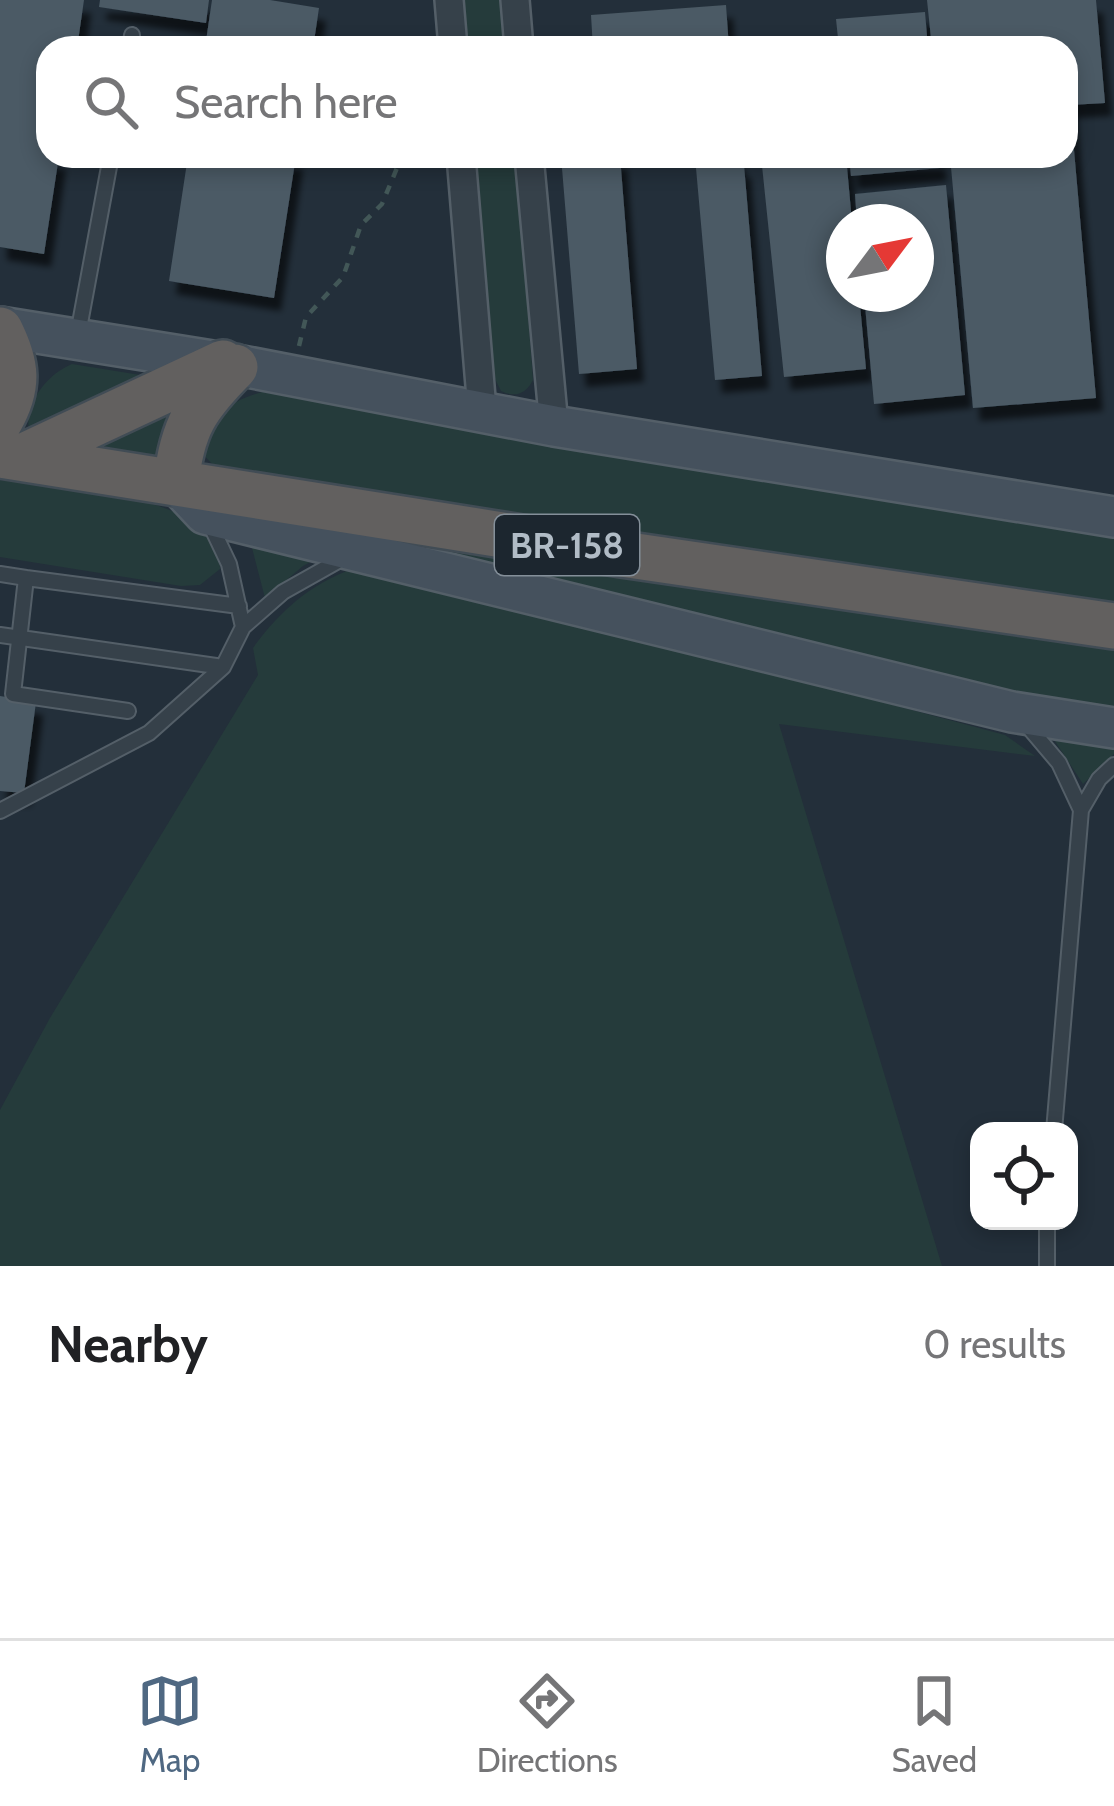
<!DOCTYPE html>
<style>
:root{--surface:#fff;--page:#f2f2f2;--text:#202124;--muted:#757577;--line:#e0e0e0;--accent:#4f6882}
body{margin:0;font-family:Cabin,sans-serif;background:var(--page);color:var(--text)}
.controls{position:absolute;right:36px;bottom:36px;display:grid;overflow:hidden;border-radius:24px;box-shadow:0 6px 18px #0003}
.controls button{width:108px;height:108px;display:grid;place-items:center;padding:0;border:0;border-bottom:3px solid var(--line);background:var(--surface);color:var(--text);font:60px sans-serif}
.compass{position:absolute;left:826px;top:204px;width:108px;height:108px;border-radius:50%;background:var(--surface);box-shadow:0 6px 18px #0003;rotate:58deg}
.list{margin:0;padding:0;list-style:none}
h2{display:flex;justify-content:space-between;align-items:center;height:156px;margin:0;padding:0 48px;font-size:51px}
h2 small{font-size:39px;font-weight:400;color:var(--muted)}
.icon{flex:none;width:66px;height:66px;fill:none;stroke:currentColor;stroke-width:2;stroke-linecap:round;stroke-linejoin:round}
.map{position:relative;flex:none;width:1114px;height:1266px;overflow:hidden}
.search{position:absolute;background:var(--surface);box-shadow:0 6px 18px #0003;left:36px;right:36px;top:36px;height:132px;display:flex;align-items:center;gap:30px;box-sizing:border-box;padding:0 42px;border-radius:36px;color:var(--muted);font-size:45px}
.sheet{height:372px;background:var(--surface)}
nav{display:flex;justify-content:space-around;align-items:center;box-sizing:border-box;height:168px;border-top:3px solid var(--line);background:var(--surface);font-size:33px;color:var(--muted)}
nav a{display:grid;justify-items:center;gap:6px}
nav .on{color:var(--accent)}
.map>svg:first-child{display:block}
</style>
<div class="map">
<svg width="1114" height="1266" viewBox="0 0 1114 1266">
<defs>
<filter id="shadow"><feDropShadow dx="7" dy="13" stdDeviation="3" flood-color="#0009"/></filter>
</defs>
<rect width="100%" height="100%" fill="#232f3a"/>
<path fill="#253b3b" d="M460,0H504L507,48H464Z
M473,156H516L533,380C526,394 515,398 501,391L492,373Z
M72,364L159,378L29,430C24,404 47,374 72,364Z
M269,390L1114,538V607L213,465L202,453C216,412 227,401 269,390Z
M187,401L173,463L56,452Z
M0,480C56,488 222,491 220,569L200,585L181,586L0,557Z
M283,512L1114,649V713L973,687Z
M243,530L331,551L303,566L265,598L252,548Z
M352,569H387L1005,735L1035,756L779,724L942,1266H0V1110L50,1018L258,675L253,648C279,612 310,584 352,569Z
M1051,735L1114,741V754L1083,784Z"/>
<path fill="#4b5a65" filter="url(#shadow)" d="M0,0H84L77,48H48V156H59L44,254L0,247Z
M100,0H209L206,23L99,7Z
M212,0H270L319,8L313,48H205Z
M927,0H1096L1105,103L1070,105L1096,398L973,408L950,156H1066V48H932Z
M726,5L729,48H593L591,15Z
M925,12L928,48H839L836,19Z
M188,156H296L274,298L169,281Z
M561,156H620L637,369L579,374Z
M708,156H738L739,165H744L762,376L715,380L696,168H710Z
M761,156H846L852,222H844V294H859L866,369L784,377Z
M849,156H938L940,168L851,176Z
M946,185L965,395L874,404L864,294H916V222H857L855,194Z
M0,696L36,702L24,793L0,791Z"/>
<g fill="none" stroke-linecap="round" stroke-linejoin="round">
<g stroke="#545f68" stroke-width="18">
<path id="service" d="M130,48L132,35
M78,334L111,156
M210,524L229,564L243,627
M0,574L26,578
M0,635L223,667
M128,711L13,694L26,578L239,606
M1026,724L1059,763L1081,810
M0,811L149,733L223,667L243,627L283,592L347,556
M1054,1131L1081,810L1099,779L1114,765
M1047,1221V1266"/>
</g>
<g stroke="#545f68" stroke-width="32">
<path id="minor" d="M449,0L453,48
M515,0L519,48
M461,156L482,410
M529,156L554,426"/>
</g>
<g stroke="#545f68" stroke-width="44">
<path id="secondary" d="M0,327L237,365L554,426L1114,517
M176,483L205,514L1012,712L1114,728"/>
</g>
<g stroke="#414c55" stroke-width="50">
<path id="trunk" d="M0,330C17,364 20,386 0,421
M0,455L622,554L1114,626
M20,458L223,363
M176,483C182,427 196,406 235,367"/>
</g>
<path stroke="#425757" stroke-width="4.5" stroke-dasharray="9 9" stroke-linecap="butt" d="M299,346L306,317L343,277L361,225L382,204L402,156"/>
<use href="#service" stroke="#36414a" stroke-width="14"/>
<use href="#minor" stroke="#36414a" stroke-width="27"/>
<use href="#secondary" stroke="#45515d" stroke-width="39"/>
<use href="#trunk" stroke="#62605f" stroke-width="45"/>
</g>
<g text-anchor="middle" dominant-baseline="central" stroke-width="12" stroke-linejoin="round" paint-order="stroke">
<rect fill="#1c262f" stroke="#848f99" stroke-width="3" x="495" y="515" width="144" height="60" rx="9"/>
<g font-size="36" font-weight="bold" fill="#b1bcc6">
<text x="567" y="545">BR-158</text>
</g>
</g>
</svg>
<div class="controls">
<button><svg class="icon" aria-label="locate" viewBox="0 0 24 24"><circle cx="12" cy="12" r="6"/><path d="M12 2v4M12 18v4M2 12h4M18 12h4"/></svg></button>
</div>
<svg class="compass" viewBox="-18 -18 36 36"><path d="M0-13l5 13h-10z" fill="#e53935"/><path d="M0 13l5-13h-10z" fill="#757577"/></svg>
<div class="search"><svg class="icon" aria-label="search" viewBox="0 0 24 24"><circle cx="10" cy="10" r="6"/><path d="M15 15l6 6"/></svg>Search here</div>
</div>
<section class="sheet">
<h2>Nearby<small>0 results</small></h2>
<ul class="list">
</ul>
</section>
<nav>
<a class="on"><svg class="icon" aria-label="map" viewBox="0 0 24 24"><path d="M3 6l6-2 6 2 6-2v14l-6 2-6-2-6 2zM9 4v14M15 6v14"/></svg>Map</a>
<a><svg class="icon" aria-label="directions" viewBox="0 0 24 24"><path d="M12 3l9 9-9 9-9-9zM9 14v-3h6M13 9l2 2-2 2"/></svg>Directions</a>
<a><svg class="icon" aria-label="saved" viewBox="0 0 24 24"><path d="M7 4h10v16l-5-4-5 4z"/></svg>Saved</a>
</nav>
